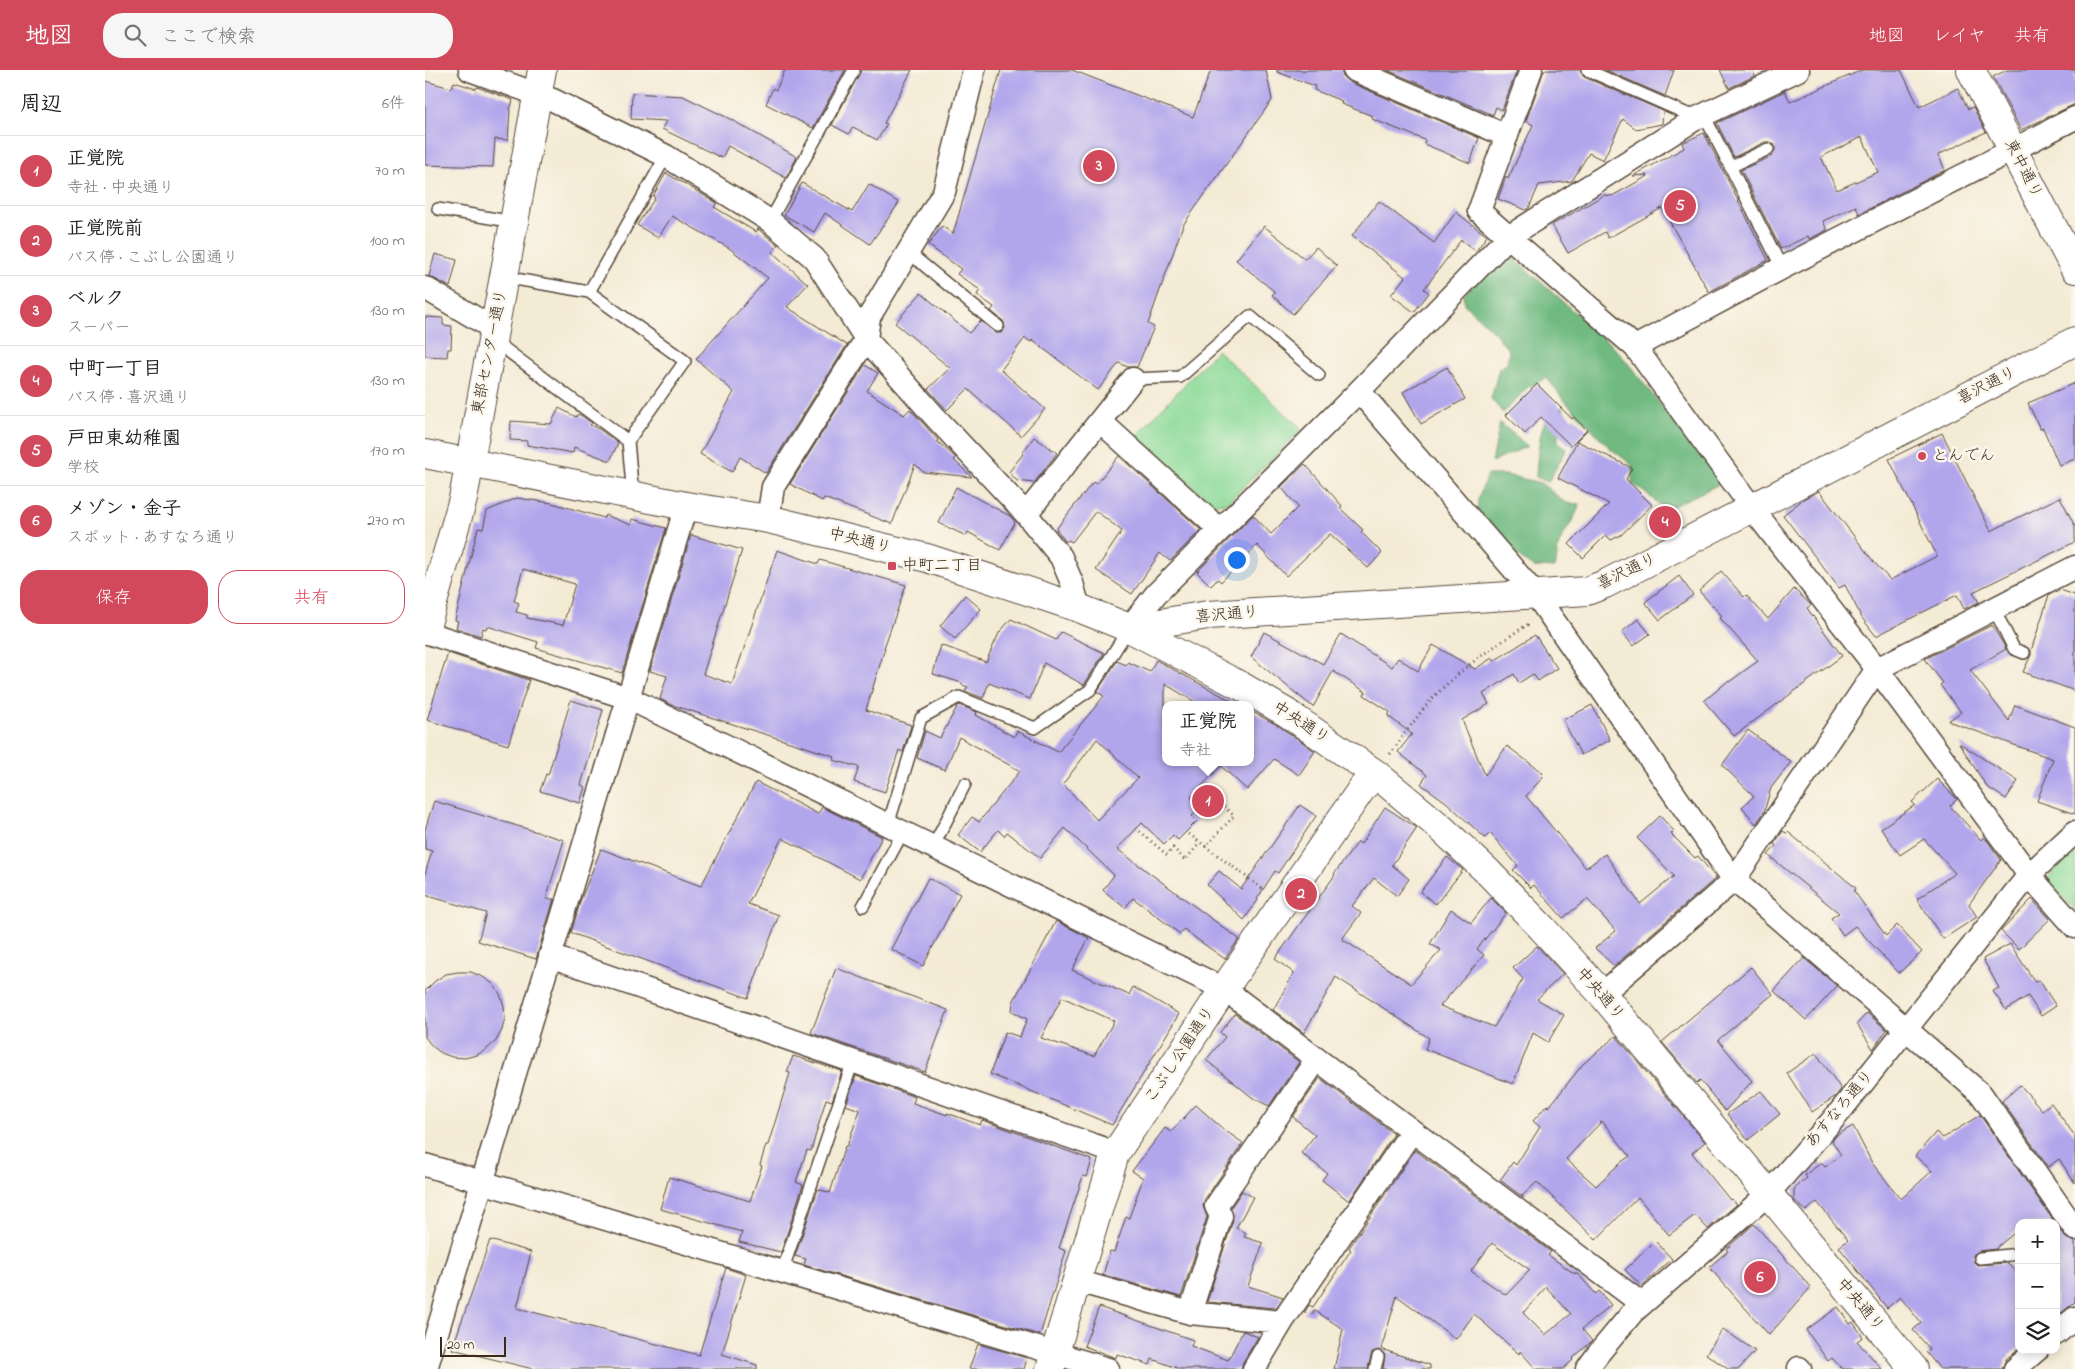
<!DOCTYPE html>
<html lang="ja">
<meta charset="utf-8">
<style>
:root{--surface:#fff;--page:#f6f6f6;--text:#222;--muted:#767676;--line:#e0e0e0;--accent:#d1495b}
body{margin:0;font-family:"Indie Flower","Klee One",sans-serif;background:var(--page);color:var(--text)}
.controls{position:absolute;right:15px;bottom:15px;display:grid;overflow:hidden;border-radius:10px;box-shadow:0 2px 12px #0003}
.controls button{width:45px;height:45px;display:grid;place-items:center;padding:0;border:0;border-bottom:1px solid var(--line);background:var(--surface);color:var(--text);font:25px sans-serif}
.scale{position:absolute;left:15px;bottom:12px;width:66px;box-sizing:border-box;padding-left:5px;border:2px solid #3b2a1e;border-top:0;font-size:14px;line-height:18px;white-space:nowrap;color:#3b2a1e;-webkit-text-stroke:4px #fbf7ec;paint-order:stroke}
.you{position:absolute;left:811px;top:489px;width:18px;height:18px;margin:-12px;border:4px solid #fff;border-radius:50%;background:#1a73e8;box-shadow:0 0 0 8px #1a73e833}
.badge{display:grid;place-items:center;width:32px;height:32px;border-radius:50%;background:var(--accent);color:#fff;font-size:16px;font-weight:700}
.pin{position:absolute;translate:-50% -50%;border:2px solid #fff;box-shadow:0 1px 5px #0006}
.popup{position:absolute;left:737px;top:631px;width:92px;height:65px;box-sizing:border-box;display:grid;place-content:center;border-radius:10px;background:var(--surface);filter:drop-shadow(0 1px 4px #0005);font-size:16px;white-space:nowrap;color:var(--muted)}
.popup b{font-size:19px;color:var(--text)}
.popup::after{content:'';position:absolute;left:50%;top:100%;margin-left:-10px;border:10px solid transparent;border-top-color:var(--surface)}
.list{margin:0;padding:0;list-style:none}
h2{display:flex;justify-content:space-between;align-items:center;height:65px;margin:0;padding:0 20px;font-size:21px}
h2 small{font-size:16px;font-weight:400;color:var(--muted)}
.list li{display:grid;grid-template-columns:32px 1fr auto;gap:15px;align-items:center;box-sizing:border-box;height:70px;padding:0 20px;border-top:1px solid var(--line)}
.list b{display:block;font-size:19px;white-space:nowrap}
.list p{margin:0;font-size:16px;white-space:nowrap;color:var(--muted)}
.list em{font-size:16px;font-style:normal;color:var(--muted)}
.actions{display:flex;gap:10px;padding:15px 20px}
.actions a{flex:1;padding:11px 0;border:1px solid var(--accent);border-radius:20px;text-align:center;font-size:18px;color:var(--accent)}
.actions .main{background:var(--accent);color:#fff}
.icon{flex:none;width:28px;height:28px;fill:none;stroke:currentColor;stroke-width:2;stroke-linecap:round;stroke-linejoin:round}
.map{position:relative;flex:none;width:1650px;height:1299px;overflow:hidden}
header{display:flex;align-items:center;gap:30px;box-sizing:border-box;height:70px;padding:0 25px;background:var(--accent);color:#fff}
header strong{font-size:24px}
nav{display:flex;gap:28px;margin-inline-start:auto;font-size:18px}
.search{width:350px;height:45px;background:var(--page);display:flex;align-items:center;gap:12px;box-sizing:border-box;padding:0 18px;border-radius:20px;color:var(--muted);font-size:19px}
main{display:flex}
aside{flex:1;background:var(--surface)}
.map>svg:first-child{display:block}
</style>
<header>
<strong>地図</strong>
<div class="search"><svg class="icon" aria-label="search" viewBox="0 0 24 24"><circle cx="10" cy="10" r="6"/><path d="M15 15l6 6"/></svg>ここで検索</div>
<nav><a>地図</a><a>レイヤ</a><a>共有</a></nav>
</header>
<main>
<aside>
<h2>周辺<small>6件</small></h2>
<ul class="list">
<li><span class="badge">1</span><div><b>正覚院</b><p>寺社 · 中央通り</p></div><em>70 m</em></li>
<li><span class="badge">2</span><div><b>正覚院前</b><p>バス停 · こぶし公園通り</p></div><em>100 m</em></li>
<li><span class="badge">3</span><div><b>ベルク</b><p>スーパー</p></div><em>130 m</em></li>
<li><span class="badge">4</span><div><b>中町一丁目</b><p>バス停 · 喜沢通り</p></div><em>130 m</em></li>
<li><span class="badge">5</span><div><b>戸田東幼稚園</b><p>学校</p></div><em>170 m</em></li>
<li><span class="badge">6</span><div><b>メゾン・金子</b><p>スポット · あすなろ通り</p></div><em>270 m</em></li>
</ul>
<div class="actions"><a class="main">保存</a><a>共有</a></div>
</aside>
<div class="map">
<svg width="1650" height="1299" viewBox="0 0 1650 1299">
<rect width="100%" height="100%" fill="#fbf7ec"/>
<filter id="ink" filterUnits="userSpaceOnUse"><feTurbulence type="fractalNoise" baseFrequency=".02" numOctaves="2"/><feDisplacementMap in="SourceGraphic" scale="10" xChannelSelector="R" yChannelSelector="G"/><feConvolveMatrix kernelMatrix="1 2 1 2 8 2 1 2 1" color-interpolation-filters="sRGB"/></filter>
<filter id="wash" filterUnits="userSpaceOnUse"><feTurbulence type="fractalNoise" baseFrequency=".0096" numOctaves="4" result="noise"/><feDisplacementMap in="SourceGraphic" scale="20" xChannelSelector="R" yChannelSelector="G"/><feGaussianBlur stdDeviation="1.12" result="paint"/><feColorMatrix in="noise" values="0 0 0 0 0 0 0 0 0 0 0 0 0 0 0 0 0 1.4 0 .05"/><feComposite in="paint" operator="in"/></filter>
<g filter="url(#wash)">
<rect width="100%" height="100%" fill="#f4ebd5"/>
<path fill="#8bda99" stroke="#63825c" d="M792,280L877,359L802,433L787,434L711,366Z
M1650,780V840L1621,809Z"/>
<path fill="#70ba81" stroke="#567250" d="M1082,182L1194,282L1297,413L1241,439L1207,413V395L1185,378L1139,330L1122,308L1103,317L1078,343L1066,329L1074,298L1082,294L1084,281L1070,263L1039,234V224Z
M1127,337L1138,338L1141,349L1133,361V371L1142,379L1123,412L1111,407C1113,382 1113,359 1127,337Z
M1075,353L1103,376L1067,392Z
M1062,405H1081L1116,413L1141,433L1155,434C1150,449 1140,460 1134,474C1132,479 1132,491 1130,498L1108,497L1095,488L1052,445L1053,429Z"/>
<g id="blocks">
<path fill="#b1a5ec" fill-rule="evenodd" d="M360,0H420L388,58L341,34L348,18L351,20Z
M436,0H487L459,53L462,54L452,70L428,57L424,64L407,55Z
M576,0H647L768,47L786,0H841L847,30L758,155L723,254L729,257L712,297H703L694,293L673,320L607,270L606,272L600,268L576,300L620,339L596,366L543,319L522,340L503,319L525,298L470,253L496,223L544,263L556,251L571,263H576L580,258L578,251L566,241L569,237L552,225L555,220L532,204L536,199L503,175L517,156L528,164Z
M852,0H916L918,7L924,12L1054,68L1045,93L999,74L1000,70L947,49L948,46L916,34L917,31L889,20L890,16L852,2Z
M962,0H1092L1077,40L1071,37L1068,45Z
M1119,0H1155L1159,7L1238,41L1237,54L1211,59L1198,49L1178,90L1164,83L1147,111L1114,115L1104,138L1101,140L1073,129L1081,107L1083,109L1108,55L1101,51Z
M1181,0H1249L1240,26Z
M1295,0H1327L1330,6L1304,18Z
M1437,0H1476L1494,37L1533,18L1543,39L1548,37L1561,62L1513,85L1520,100L1434,144L1431,136L1398,151L1402,160L1384,169L1383,166L1356,179L1316,100L1347,86L1350,80V75L1344,72H1340L1309,87L1292,53L1360,21L1365,32ZM1437,67L1453,102L1412,120L1396,87Z
M1582,0H1650V34L1596,60L1568,7Z
M0,11L26,18L29,12L51,19L52,17L88,30L85,40L83,70L70,69L68,97L0,95Z
M207,23L258,26L303,48L372,87L361,108L303,76L297,88L237,59L241,51L206,49Z
M1279,63L1343,190L1284,222L1237,138L1183,168L1180,162L1143,183L1127,155L1179,125L1187,126L1223,106L1222,105L1208,106L1259,78L1257,73Z
M241,103L292,133L289,137L331,162L333,159L353,175L347,182L383,214L362,237L422,275L341,403L315,387L307,402L275,384L309,322L271,289L343,208L304,178L247,146L233,168L212,155L230,128L228,126Z
M377,113L427,142L444,114L474,133L445,174L400,143L389,162L359,145Z
M954,131L1009,173L1031,142L1062,166L1051,181L1036,170L999,219L1004,223L989,242L966,225L980,207L927,166Z
M839,156L880,189L891,177L912,196L868,244L847,225L850,222L811,190Z
M10,184L32,190L25,217L4,206Z
M0,247L18,248V255L27,256L26,279H23L22,287L0,286Z
M440,295L453,303L442,321L479,345L485,339L513,370L512,371L531,388L529,390L547,407L498,402L490,394L467,454L399,428L397,431L365,414Z
M1022,297L1040,329L996,354L978,322Z
M1650,313V389L1634,395L1618,358L1615,359L1603,333Z
M1112,314L1147,349L1149,347L1162,360L1146,376L1116,347L1100,364L1081,345Z
M134,338L151,347L153,344L157,346L167,353L165,355L174,359L193,373L185,391L149,377L148,383L102,375V371L85,370L86,351L126,354Z
M1517,363L1566,461L1635,427L1650,456V472L1548,522L1554,532L1539,539L1532,525L1451,566L1437,548L1420,515L1414,518L1358,445L1380,428L1394,421L1449,492L1465,510L1512,486L1464,389Z
M609,367L632,383L609,413L592,411L584,402L598,384L597,383Z
M1152,371L1207,398L1201,409L1227,435L1196,465L1186,470L1181,465L1158,488L1144,474L1184,434L1133,408Z
M694,386L776,460L745,491L735,483L707,524L671,500L697,461L671,441L647,472L643,470L641,472L631,459L668,412L671,414Z
M880,394L917,436L915,438L938,460L936,462L957,483L943,498L905,464L861,506L832,475L796,512L793,509L786,516L772,502L828,445L846,464L873,437L856,417Z
M531,417L585,446L590,452L575,480L543,462L541,466L514,453Z
M92,428L127,433L179,448L180,445L206,455L207,449L241,458L197,603L111,578L113,572L62,556L61,559L58,558L56,566L31,558L33,551L30,550L53,458L58,459L62,441ZM98,499L150,514L138,555L102,548V545L91,542L94,533L89,531Z
M266,465L317,480L278,604L307,614L352,480L393,494L395,490L481,515L459,578H460L441,640L486,655L478,682L474,680L460,722L429,712L434,697L408,690L409,686L247,635L235,629L242,606L225,601Z
M1296,501L1319,527L1321,525L1343,549L1369,519L1386,535L1382,538L1417,586L1309,666L1279,631L1303,611L1304,612L1333,591L1295,548L1297,546L1274,521Z
M1254,506L1268,525L1235,550L1220,532Z
M1635,520L1650,525V621L1598,602L1606,585V581L1624,525Z
M540,525L556,539L530,569L515,556Z
M586,549L631,570L636,562L679,583L659,615L619,593L605,629L564,613L558,628L540,621L543,617L537,615V613L508,604L516,575L561,592L574,563Z
M1213,549L1225,564L1208,576L1197,562Z
M1567,555L1581,579L1545,600L1584,651L1590,635L1650,657V744L1612,731L1628,689L1523,651L1536,642L1515,615L1518,613L1500,589Z
M839,562L898,594L916,564L967,597L973,588L993,601L1008,575L1050,599L1067,588L1069,591L1110,565L1132,598L1113,611L1108,604L1094,613L1089,604L1058,624L1064,634L1037,650L1060,705L1082,676L1118,703L1116,705L1118,707L1101,726L1161,798L1180,784L1215,834L1249,806L1212,768L1235,746L1249,761L1246,764L1270,788L1273,786L1291,808L1189,896L1170,878L1191,861L1162,829L1138,848L1109,815L1106,818L1088,800L1093,796L1065,763L1060,768L1021,732L996,714L1002,705L973,682L987,664L963,646L965,642L939,625L941,622L908,601L888,637L826,587Z
M23,583L104,610L83,675L2,650Z
M731,590L814,635H775L740,614V692H826V641L854,656L890,681L874,705L849,689L822,720L796,696L766,727L776,737L767,746L772,751L753,770L748,765L739,774L717,753L692,779L814,869L800,889L773,870L759,859L755,864L708,828L700,838L678,820L689,805L640,758L615,788L582,762L579,766L573,760L555,782L533,765L547,747L554,752L595,701L534,667L520,700L492,688L500,661L515,668L532,637L534,635L552,642L551,645L589,667L592,661L633,682L679,626L672,622L692,591L701,595L703,592L725,602ZM672,669L713,708L672,750L638,714Z
M146,630L178,640L156,715L160,717L155,733L115,721L121,704L123,705Z
M1167,635L1185,670L1156,685L1138,650Z
M1323,660L1366,692L1346,718L1339,742L1331,754L1317,737L1329,726L1297,695Z
M1534,673L1593,711L1581,729L1562,717Z
M1512,709L1532,729L1525,736L1556,770L1558,767L1562,770L1576,790L1544,834L1552,847L1518,869L1492,829L1530,803L1499,769L1475,785L1456,758L1490,735L1487,732Z
M331,712L393,744L397,737L457,767L435,809L357,768L323,834L354,845L323,928L146,863L156,829L176,779L276,816Z
M9,731L139,770L121,829H129L111,889L53,871L61,843L0,825V804L7,781L0,779V760Z
M875,735L891,746L853,803L850,801L832,829L833,830L819,850L782,815L794,801L816,819Z
M960,737L992,758L967,795L984,809L972,826L949,808L927,836L936,843L917,869L986,914L1016,880L1005,874L1026,839L1046,853L1066,828L1081,843L1052,879L1059,885L1015,936L1069,957L1098,909L1088,898L1112,876L1138,904L1112,929L1139,945L1123,972L1108,963L1088,1014L1000,979L1004,968L911,907L879,963L848,940L869,903L850,889L910,805L909,804L933,772L936,774Z
M1358,761L1361,763L1363,762L1431,818L1429,821L1461,866L1472,855L1497,882L1474,903L1430,856L1418,865L1406,848L1414,843L1343,785L1351,776L1349,774Z
M1022,787L1038,800L1011,834L995,822Z
M503,808L535,824L498,896L466,879Z
M1607,829L1625,849L1594,879L1576,861Z
M631,851L664,868L647,900L704,925L708,917L754,944L687,1055L565,1004L580,962L595,967L602,949L587,941L588,932ZM637,927L689,951L669,986L616,968Z
M1585,874L1610,912L1614,910L1631,936L1616,946L1603,926L1581,940L1568,921L1574,918L1558,889Z
M1379,888L1412,916L1381,950L1349,921Z
M1326,897L1348,924L1293,970L1327,1011L1300,1041L1275,1010L1272,1013L1237,972Z
M411,898L523,940L500,1002L386,963Z
M33,902H46L58,907L68,914L75,924L79,936L80,948L77,960L71,971L62,979L52,985L40,988L27,987L16,983L7,976L0,967V921L10,911L21,904Z
M1442,943L1462,960L1448,979L1432,954Z
M810,944L874,992L844,1036L828,1028L781,990L800,967L795,962Z
M1191,966L1280,1072L1267,1083L1305,1130L1306,1129L1312,1134L1283,1159L1270,1145L1244,1165L1213,1127L1171,1170L1112,1112L1097,1126L1099,1128L1075,1110L1088,1092L1091,1095L1115,1057L1108,1051L1122,1035L1124,1037L1158,994ZM1177,1051L1205,1086L1195,1093L1171,1116L1141,1089Z
M1391,983L1416,1019L1411,1026L1387,1042L1362,1003Z
M368,986L417,1001L407,1031L401,1029L386,1081L382,1080L371,1112L378,1115L356,1182L314,1172L317,1162L235,1139L244,1107L325,1131L337,1096L335,1095L341,1075H343L365,1003L362,1002Z
M431,1006L490,1027L488,1033L522,1045V1043L555,1055L557,1050L667,1090L662,1107L658,1106L634,1178L641,1181L615,1265L379,1195L381,1189L370,1186L393,1119L405,1123L420,1076H422L435,1040L421,1035Z
M895,1008L969,1064L924,1131L897,1110L902,1103L876,1083L890,1065L868,1047Z
M1595,1015L1617,1040L1626,1033L1650,1066V1113L1634,1089L1623,1097L1577,1031Z
M1336,1021L1355,1044L1323,1070L1302,1044Z
M771,1035L798,1059L818,1073L780,1129L778,1136L782,1147L756,1227L678,1205L685,1181L689,1182L701,1147L704,1148L718,1108L707,1101L740,1058L746,1062Z
M1555,1045L1630,1153H1594V1159L1571,1178L1572,1179L1554,1181L1548,1185L1549,1192L1552,1195L1583,1193L1594,1205V1278L1581,1289L1577,1299H1515L1501,1282L1505,1279L1488,1260L1496,1253L1475,1227L1462,1238L1414,1177L1423,1170L1392,1132L1381,1141L1369,1130V1119L1382,1108L1380,1105L1396,1093L1400,1097L1416,1085L1407,1071L1412,1065L1428,1056L1447,1093L1476,1129L1507,1101L1490,1086L1511,1062L1518,1068Z
M990,1080L1126,1182L1123,1185L1150,1204L1151,1202L1171,1224L1174,1221L1186,1235L1157,1259L1167,1271L1147,1289L1148,1290L1138,1299H1111L1095,1281L1094,1284L1049,1244L1031,1269L972,1226L956,1279L1005,1295V1299H958L960,1285L954,1280L947,1282L943,1299H909L918,1259L889,1240L888,1244L879,1243L884,1235L888,1237L926,1180L924,1178ZM1067,1173L1105,1200L1081,1225L1046,1201ZM1121,1217L1146,1244L1120,1265L1098,1243Z
M817,1121L828,1127L811,1158L821,1163L819,1167L838,1173L823,1216L858,1227L851,1238L782,1232L808,1150L806,1137Z
M1329,1154L1386,1217L1344,1265L1284,1197L1303,1181L1301,1179Z
M1631,1155L1640,1167L1650,1172V1232L1631,1247Z
M65,1170L106,1182L92,1238L274,1285L301,1198L321,1205L297,1284L332,1295V1299H108L27,1279Z
M1230,1171L1247,1189L1217,1216L1200,1200Z
M674,1237L768,1270L766,1276L803,1290L818,1261L833,1267L818,1292L816,1299H755L727,1289L725,1295L692,1284L691,1288L659,1276Z
M1413,1237L1425,1254L1428,1252L1438,1267L1432,1271L1457,1299H1417L1407,1288L1403,1291L1381,1260Z
M1298,1259L1330,1281L1314,1299H1303L1281,1284Z
M553,1274L602,1288L599,1299H544Z"/>
</g>
</g>
<g filter="url(#ink)">
<use href="#blocks" fill-opacity="0" stroke="#574739" stroke-width="1"/>
<g fill="none" stroke-linecap="round" stroke-linejoin="round">
<g stroke="#574739" stroke-width="14">
<path id="service" d="M1162,0L1283,53L1357,198
M1305,97L1343,79
M13,139L89,152
M345,151L429,0
M483,182L573,256
M79,207L164,222L241,86
M164,222L260,291L203,371
M68,270L203,371L208,426
M708,309L755,307L825,246L894,305
M1569,539L1589,579L1599,583
M463,755L496,648L534,627L610,658L665,620L704,558
M508,777L540,714
M438,836L478,762
M1555,1188L1594,1184
M357,1202L428,991
M950,1299L953,1287"/>
</g>
<g stroke="#574739" stroke-width="25">
<path id="minor" d="M45,0L128,30L241,86L345,151L389,188L441,269L511,348L601,444L636,487L647,513L654,538
M929,0L1082,66
M1106,0L1054,141L1210,277L1327,438L1452,599L1604,805L1650,857
M0,218L69,259
M1210,277L1357,198L1650,48
M934,321L1111,525L1309,810L1556,1024L1650,1159
M675,351L794,459
M601,444L708,309
M343,449L348,417L441,269L444,247L519,122L549,0
M704,558L731,524L934,321L1083,167L1272,48L1373,0
M0,562L203,628L799,919L1217,1234
M125,886L677,1078
M1177,924L1309,810L1452,599L1650,497
M0,1095L683,1299
M652,1211L765,1243L857,1252
M765,1243L796,1146L791,1136L892,989
M1631,1264L1650,1248
M1374,1298L1375,1299
M1,1299L261,436
M829,1299L857,1252L987,1061
M1162,1299L1173,1284L1208,1242L1342,1125L1413,1044L1604,805L1650,762
M1590,1299L1612,1280"/>
</g>
<g stroke="#574739" stroke-width="30">
<path id="tertiary" d="M1546,0L1650,199
M0,384L261,436L343,449L502,488L654,538L704,558L816,616L862,643L951,704L1016,758L1062,801L1117,858L1177,924L1489,1299
M704,558L783,545L1162,521L1180,514L1650,271
M0,560L38,429L117,0
M625,1299L690,1084L799,919L938,717L951,704"/>
</g>
<path stroke="#574739" stroke-width="3" stroke-dasharray="1 4" stroke-linecap="butt" d="M965,684C983,660 999,635 1021,615C1046,591 1076,572 1105,553
M711,758L742,785L748,778L760,790L775,773
M764,764L839,820
M780,777L809,746L781,720"/>
<use href="#service" stroke="#fff" stroke-width="11"/>
<use href="#minor" stroke="#fff" stroke-width="22"/>
<use href="#tertiary" stroke="#fff" stroke-width="28"/>
</g>
</g>
<g fill="#d1495b" stroke="#fbf7ec" stroke-width="2">
<circle cx="1497" cy="386" r="5"/>
<rect x="462" y="491" width="10" height="10" rx="2.5"/>
</g>
<g text-anchor="middle" dominant-baseline="central" stroke-width="5" stroke-linejoin="round" paint-order="stroke">
<g font-size="16" fill="#3b2a1e" stroke="#fbf7ec">
<text transform="translate(1598 99) rotate(63)">東中通り</text>
<text transform="translate(65 282) rotate(-79)">東部センター通り</text>
<text transform="translate(1562 316) rotate(-27)">喜沢通り</text>
<text transform="translate(435 471) rotate(14)">中央通り</text>
<text transform="translate(1202 502) rotate(-26)">喜沢通り</text>
<text transform="translate(802 545) rotate(-5)">喜沢通り</text>
<text transform="translate(876 653) rotate(33)">中央通り</text>
<text transform="translate(1175 924) rotate(49)">中央通り</text>
<text transform="translate(755 985) rotate(-56)">こぶし公園通り</text>
<text transform="translate(1415 1039) rotate(-50)">あすなろ通り</text>
<text transform="translate(1435 1235) rotate(50)">中央通り</text>
</g>
<g font-size="16" fill="#3b2a1e" stroke="#fbf7ec" text-anchor="start">
<text x="1507" y="386">とんでん</text>
<text x="477" y="496">中町二丁目</text>
</g>
</g>
</svg>
<div class="controls">
<button>+</button>
<button>−</button>
<button><svg class="icon" aria-label="layers" viewBox="0 0 24 24"><path d="M12 4l9 5-9 5-9-5zM3 14l9 5 9-5"/></svg></button>
</div>
<div class="scale">20 m</div>
<div class="you"></div>
<div class="pin badge" style="left:783px;top:731px">1</div>
<div class="popup"><b>正覚院</b>寺社</div>
<div class="pin badge" style="left:876px;top:824px">2</div>
<div class="pin badge" style="left:674px;top:96px">3</div>
<div class="pin badge" style="left:1240px;top:452px">4</div>
<div class="pin badge" style="left:1255px;top:136px">5</div>
<div class="pin badge" style="left:1335px;top:1207px">6</div>
</div>
</main>
